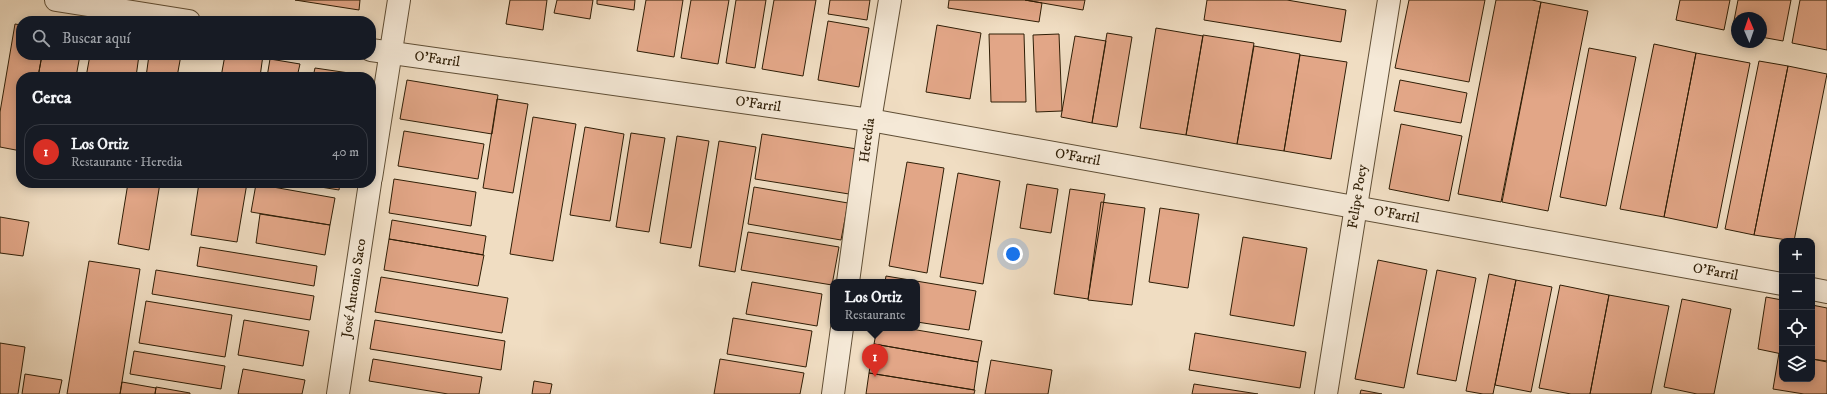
<!DOCTYPE html>
<html lang="es">
<meta charset="utf-8">
<style>
:root{--surface:#171b24;--page:#242831;--text:#f1f3f6;--muted:#9ea1a6;--line:#363941;--accent:#d93025}
body{margin:0;font-family:"IM FELL DW Pica",serif;background:var(--page);color:var(--text)}
.controls{position:absolute;right:12px;bottom:12px;display:grid;overflow:hidden;border-radius:8px;box-shadow:0 2px 10px #0003}
.controls button{width:36px;height:36px;display:grid;place-items:center;padding:0;border:0;border-bottom:1px solid var(--line);background:var(--surface);color:var(--text);font:20px sans-serif}
.compass{position:absolute;left:1731px;top:12px;width:36px;height:36px;border-radius:50%;background:var(--surface);box-shadow:0 2px 10px #0003;rotate:358deg}
.you{position:absolute;left:1013px;top:254px;width:14px;height:14px;margin:-10px;border:3px solid #fff;border-radius:50%;background:#1a73e8;box-shadow:0 0 0 6px #1a73e833}
.badge{display:grid;place-items:center;width:26px;height:26px;border-radius:50%;background:var(--accent);color:#fff;font-size:13px;font-weight:700}
.pin{position:absolute;translate:-50% -33px;filter:drop-shadow(0 1px 2px #0008)}
.pin::after{content:'';position:absolute;top:21px;width:14px;height:12px;background:inherit;clip-path:polygon(0 0,100% 0,50% 100%)}
.popup{position:absolute;left:830px;top:279px;width:90px;height:52px;box-sizing:border-box;display:grid;place-content:center;border-radius:8px;background:var(--surface);filter:drop-shadow(0 1px 3px #0005);font-size:13px;white-space:nowrap;color:var(--muted)}
.popup b{font-size:15px;color:var(--text)}
.popup::after{content:'';position:absolute;left:50%;top:100%;margin-left:-8px;border:8px solid transparent;border-top-color:var(--surface)}
.list{margin:0;padding:0;list-style:none}
h2{display:flex;justify-content:space-between;align-items:center;height:52px;margin:0;padding:0 16px;font-size:17px}
h2 small{font-size:13px;font-weight:400;color:var(--muted)}
.list li{display:grid;grid-template-columns:26px 1fr auto;gap:12px;align-items:center;box-sizing:border-box;height:56px;margin:0 8px 8px;padding:0 8px;border:1px solid var(--line);border-radius:16px}
.list b{display:block;font-size:15px;white-space:nowrap}
.list p{margin:0;font-size:13px;white-space:nowrap;color:var(--muted)}
.list em{font-size:13px;font-style:normal;color:var(--muted)}
.icon{flex:none;width:22px;height:22px;fill:none;stroke:currentColor;stroke-width:2;stroke-linecap:round;stroke-linejoin:round}
.map{position:relative;flex:none;width:1827px;height:394px;overflow:hidden}
.search{position:absolute;background:var(--surface);box-shadow:0 2px 10px #0003;left:16px;top:16px;width:360px;height:44px;display:flex;align-items:center;gap:10px;box-sizing:border-box;padding:0 14px;border-radius:16px;color:var(--muted);font-size:15px}
.panel{position:absolute;background:var(--surface);box-shadow:0 2px 10px #0003;left:16px;top:72px;width:360px;height:116px;border-radius:16px}
.map>svg:first-child{display:block}
</style>
<div class="map">
<svg width="1827" height="394" viewBox="0 0 1827 394">
<rect width="100%" height="100%" fill="#f0ddc2"/>
<filter id="stains"><feTurbulence type="fractalNoise" baseFrequency=".005" numOctaves="4"/><feColorMatrix values="0 0 0 0 .2 0 0 0 0 .09 0 0 0 0 .02 0 0 0 .5 -.17"/></filter>
<radialGradient id="worn" r=".72"><stop offset=".6" stop-color="#630" stop-opacity="0"/><stop offset="1" stop-color="#630" stop-opacity=".3"/></radialGradient>
<path fill="#e2a687" stroke="#2f1e06" d="M295,0H360L359,10Z
M510,0H547L543,30L506,24Z
M557,0H593L590,19L554,13Z
M597,0H635L634,10L597,4Z
M646,0H683L674,57L637,51Z
M691,0H729L718,64L681,58Z
M736,0H766L755,68L726,63Z
M774,0H816L803,76L762,69Z
M830,0H870L867,20L828,14Z
M949,0H1025L1042,3L1039,22L948,8Z
M1025,0H1085L1083,10Z
M1207,0H1287L1346,10L1341,42L1204,20Z
M1409,0H1485L1469,82L1395,68Z
M1496,0H1532L1541,2L1501,202L1458,194Z
M1680,0H1730L1724,30L1676,20Z
M1738,0H1791L1783,41L1761,37V18H1737V32L1732,31Z
M1800,0H1827V50L1792,43Z
M1541,2L1588,11L1548,211L1502,202Z
M828,21L869,28L859,87L818,80Z
M15,24L21,25V55H42L38,77H21V151L0,147V112Z
M937,25L981,33L970,99L926,92Z
M1156,28L1203,36L1186,135L1140,128Z
M1107,33L1132,37L1117,127L1092,123Z
M989,34H1024L1026,102H991Z
M1059,34L1062,111L1036,112L1033,35Z
M1203,35L1254,43L1237,144L1186,135Z
M1075,36L1106,41L1092,123L1061,117Z
M1654,44L1696,53L1664,217L1620,209Z
M1254,46L1300,54L1284,151L1237,144Z
M1589,48L1636,57L1606,206L1560,197Z
M1696,53L1750,63L1717,228L1664,217Z
M42,55H80L76,77H38Z
M90,55H139L136,77H86Z
M149,55H181L177,77H146Z
M225,55H263L260,77H221Z
M1300,55L1347,62L1331,159L1284,151Z
M270,59L300,64L297,77H267Z
M1759,61L1788,66L1754,235L1725,229Z
M1788,66L1827,74L1794,241L1754,235Z
M315,68L356,74L355,77H313Z
M407,80L498,95L492,134L400,119Z
M1400,80L1467,93L1461,123L1394,111Z
M497,99L528,104L513,193L483,188Z
M533,117L576,124L553,261L510,254Z
M1401,124L1462,136L1449,201L1389,189Z
M585,127L624,134L610,221L570,215Z
M404,131L484,144L478,179L398,166Z
M631,133L665,138L649,232L616,227Z
M762,134L857,149L849,194L755,179Z
M677,136L709,141L691,248L660,243Z
M719,141L756,147L735,272L699,266Z
M907,162L944,168L927,273L889,266Z
M958,173L1000,181L983,284L940,277Z
M394,179L476,192L471,226L389,213Z
M128,183H160L149,250L118,244Z
M199,183H247L237,242L191,235Z
M296,183H340L339,190Z
M256,184L335,198L330,225L251,212Z
M1027,184L1058,189L1051,233L1020,228Z
M754,187L848,203L841,240L748,224Z
M1070,189L1105,194L1088,299L1054,294Z
M1101,202L1145,208L1132,305L1088,300Z
M1160,208L1199,214L1188,288L1149,282Z
M260,214L330,225L325,255L256,243Z
M0,217L29,222L23,256L0,253Z
M392,220L486,236L483,255L389,239Z
M748,232L839,247L832,285L741,270Z
M1243,237L1307,248L1294,326L1230,315Z
M389,239L484,255L478,286L384,270Z
M200,247L317,266L314,286L197,266Z
M1378,260L1427,270L1404,388L1355,379Z
M89,261L140,269L120,394H67Z
M156,270L314,296L310,320L152,294Z
M1437,270L1476,278L1456,381L1417,374Z
M1489,274L1516,280L1493,394H1483L1466,391Z
M886,276L976,291L969,330L917,322V282H885Z
M381,277L508,298L502,333L375,312Z
M1516,280L1552,287L1531,392L1495,385Z
M752,282L822,294L817,326L746,314Z
M1560,285L1609,295L1590,394H1571L1539,388Z
M1609,295L1669,306L1651,394H1590Z
M1766,297L1782,300V354L1758,349Z
M1682,299L1731,309L1714,394H1697L1664,387Z
M146,301L232,315L225,357L139,343Z
M1812,305L1827,308V361L1812,359Z
M733,318L812,331L806,367L727,354Z
M244,320L309,331L303,366L238,355Z
M375,320L505,341L501,370L370,349Z
M877,328H905L982,341L978,362L874,344Z
M1195,333L1306,352L1300,388L1189,370Z
M0,343L25,347L18,394H0Z
M874,344L978,362L974,390L869,373Z
M134,351L225,366L221,389L130,374Z
M1779,353L1782,354V379H1812V359L1827,362V394H1804L1773,389Z
M373,359L482,377L479,394H448L369,381Z
M720,359L804,373L800,394H714Z
M991,360L1052,370L1048,394H985Z
M243,369L305,380L302,394H238Z
M869,373L975,390L974,394H866Z
M25,374L62,380L59,394H22Z
M534,381L552,384L550,394H532Z
M122,382L156,388L155,394H120Z
M1194,384L1258,394H1192Z
M156,387L190,393V394H155Z
M1361,390L1382,394H1360Z"/>
<g fill="none" stroke-linecap="round" stroke-linejoin="round">
<g stroke="#5f4e35" stroke-width="24">
<g id="minor">
<path d="M56,0L189,21"/>
<path id="s1" d="M371,50L870,120L1782,284"/>
<path d="M371,178L399,0"/>
<path id="s2" d="M848,282L870,120L890,0"/>
<path d="M1812,289L1827,292"/>
<path id="s3" d="M338,394L370,183"/>
<path d="M833,394L842,328"/>
<path id="s4" d="M1326,394L1389,0"/>
</g>
</g>
<use href="#minor" stroke="#f5e9d7" stroke-width="22"/>
</g>
<g text-anchor="middle" dominant-baseline="central" stroke-width="3" stroke-linejoin="round" paint-order="stroke">
<g font-size="14" fill="#2f1e06" stroke="#f5e9d7">
<text stroke="none"><textPath href="#s1" startOffset="67">O'Farril</textPath></text>
<text stroke="none"><textPath href="#s1" startOffset="391">O'Farril</textPath></text>
<text stroke="none"><textPath href="#s2" startOffset="143">Heredia</textPath></text>
<text stroke="none"><textPath href="#s1" startOffset="715">O'Farril</textPath></text>
<text stroke="none"><textPath href="#s4" startOffset="200">Felipe Poey</textPath></text>
<text stroke="none"><textPath href="#s1" startOffset="1039">O'Farril</textPath></text>
<text stroke="none"><textPath href="#s1" startOffset="1363">O'Farril</textPath></text>
<text stroke="none"><textPath href="#s3" startOffset="107">José Antonio Saco</textPath></text>
</g>
</g>
<rect width="100%" height="100%" filter="url(#stains)"/>
<rect width="100%" height="100%" fill="url(#worn)"/>
</svg>
<div class="controls">
<button>+</button>
<button>−</button>
<button><svg class="icon" aria-label="locate" viewBox="0 0 24 24"><circle cx="12" cy="12" r="6"/><path d="M12 2v4M12 18v4M2 12h4M18 12h4"/></svg></button>
<button><svg class="icon" aria-label="layers" viewBox="0 0 24 24"><path d="M12 4l9 5-9 5-9-5zM3 14l9 5 9-5"/></svg></button>
</div>
<svg class="compass" viewBox="-18 -18 36 36"><path d="M0-13l5 13h-10z" fill="#e53935"/><path d="M0 13l5-13h-10z" fill="#9ea1a6"/></svg>
<div class="you"></div>
<div class="pin badge" style="left:875px;top:377px">1</div>
<div class="popup"><b>Los Ortiz</b>Restaurante</div>
<div class="search"><svg class="icon" aria-label="search" viewBox="0 0 24 24"><circle cx="10" cy="10" r="6"/><path d="M15 15l6 6"/></svg>Buscar aquí</div>
<section class="panel">
<h2>Cerca<small></small></h2>
<ul class="list">
<li><span class="badge">1</span><div><b>Los Ortiz</b><p>Restaurante · Heredia</p></div><em>40 m</em></li>
</ul>
</section>
</div>
